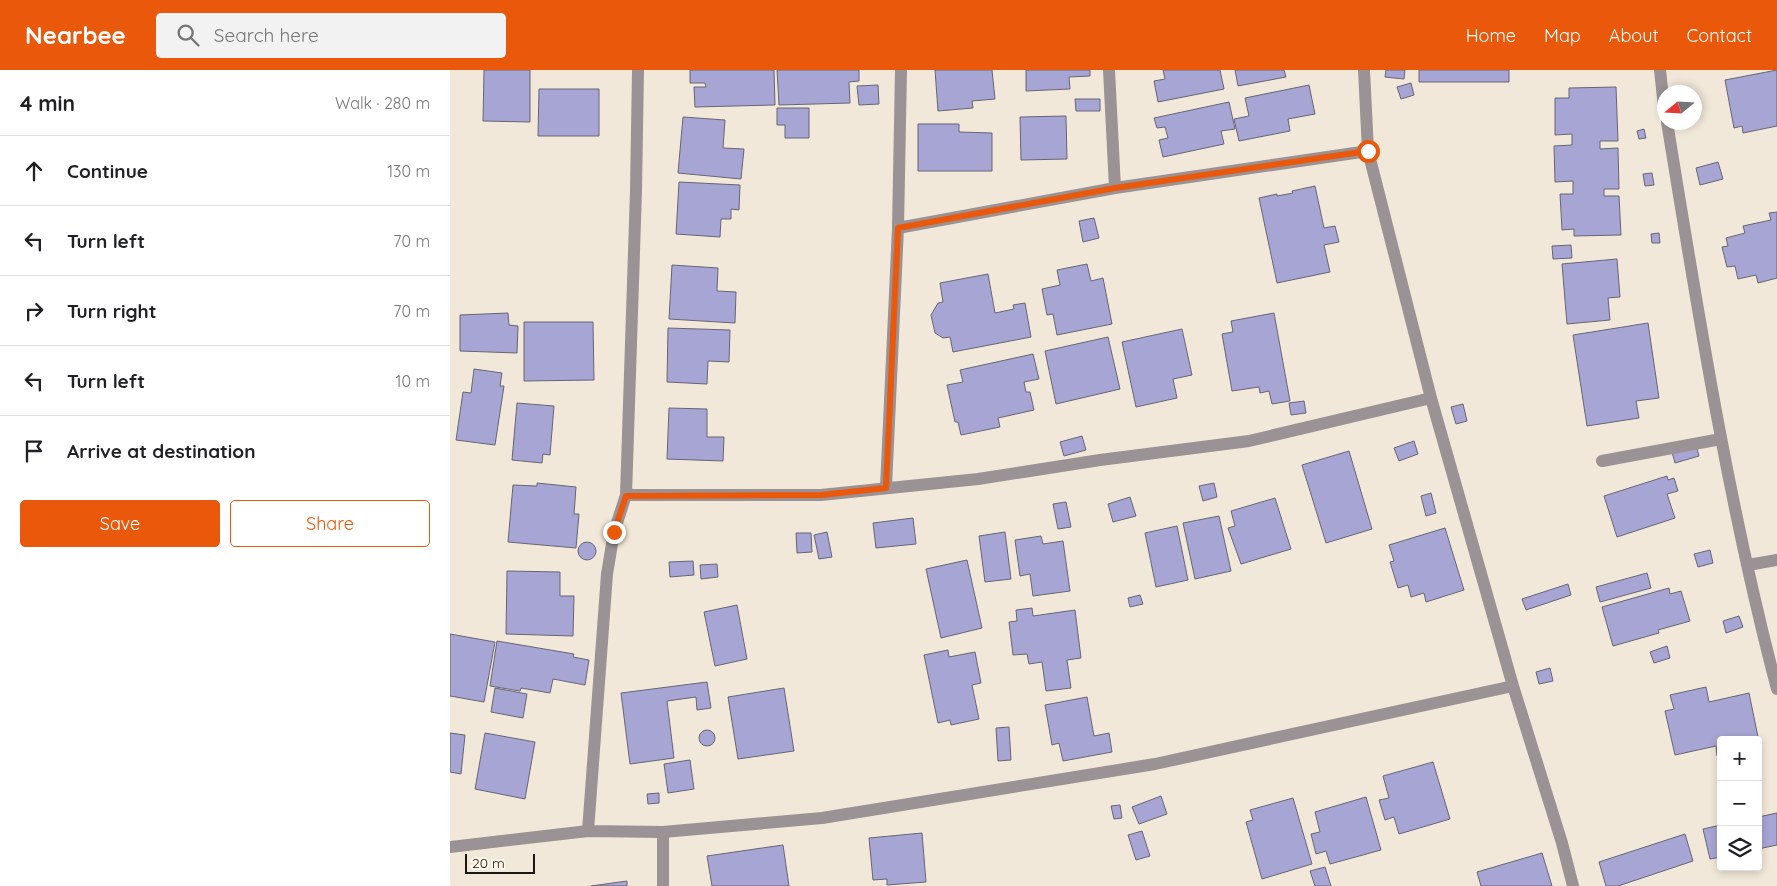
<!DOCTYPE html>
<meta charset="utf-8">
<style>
:root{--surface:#fff;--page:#f2f2f2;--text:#202124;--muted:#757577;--line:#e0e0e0;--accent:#ea580c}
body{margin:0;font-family:Quicksand,sans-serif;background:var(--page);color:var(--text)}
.controls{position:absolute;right:15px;bottom:15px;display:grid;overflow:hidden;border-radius:5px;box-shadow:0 2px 8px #0003}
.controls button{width:45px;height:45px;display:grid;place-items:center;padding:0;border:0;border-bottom:1px solid var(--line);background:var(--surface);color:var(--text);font:25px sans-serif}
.compass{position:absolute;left:1207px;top:15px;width:45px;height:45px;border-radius:50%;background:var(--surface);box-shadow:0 2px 8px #0003;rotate:252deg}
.scale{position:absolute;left:15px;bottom:12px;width:70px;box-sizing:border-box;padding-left:5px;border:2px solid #191510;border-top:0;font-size:14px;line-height:18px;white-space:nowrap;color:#191510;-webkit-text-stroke:4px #fef6e9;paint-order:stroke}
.stop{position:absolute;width:15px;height:15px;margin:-11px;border:4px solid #ea580c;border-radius:50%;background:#fff}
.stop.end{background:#ea580c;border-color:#fff;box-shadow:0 1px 5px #0008}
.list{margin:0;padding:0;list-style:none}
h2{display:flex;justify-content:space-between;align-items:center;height:65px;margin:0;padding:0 20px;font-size:21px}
h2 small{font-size:16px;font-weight:400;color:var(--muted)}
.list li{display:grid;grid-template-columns:32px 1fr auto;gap:15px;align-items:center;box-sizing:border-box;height:70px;padding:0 20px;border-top:1px solid var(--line)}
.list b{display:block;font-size:19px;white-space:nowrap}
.list em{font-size:16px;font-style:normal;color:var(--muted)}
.actions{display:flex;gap:10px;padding:15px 20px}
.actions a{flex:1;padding:11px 0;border:1px solid var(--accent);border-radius:5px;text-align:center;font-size:18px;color:var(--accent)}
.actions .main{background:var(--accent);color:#fff}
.icon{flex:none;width:28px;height:28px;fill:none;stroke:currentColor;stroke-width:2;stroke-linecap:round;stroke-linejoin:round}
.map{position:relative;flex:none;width:1327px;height:816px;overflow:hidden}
header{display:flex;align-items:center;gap:30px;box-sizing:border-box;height:70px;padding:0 25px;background:var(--accent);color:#fff}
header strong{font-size:24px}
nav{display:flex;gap:28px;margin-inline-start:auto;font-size:18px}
.search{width:350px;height:45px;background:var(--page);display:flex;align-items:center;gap:12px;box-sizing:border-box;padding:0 18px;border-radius:5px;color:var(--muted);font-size:19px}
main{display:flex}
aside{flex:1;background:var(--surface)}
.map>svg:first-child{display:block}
</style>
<header>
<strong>Nearbee</strong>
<div class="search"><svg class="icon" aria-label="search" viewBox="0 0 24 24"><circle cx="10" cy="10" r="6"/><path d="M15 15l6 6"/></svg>Search here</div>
<nav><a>Home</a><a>Map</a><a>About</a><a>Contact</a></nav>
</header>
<main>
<aside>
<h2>4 min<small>Walk · 280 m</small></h2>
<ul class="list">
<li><svg class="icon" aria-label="ahead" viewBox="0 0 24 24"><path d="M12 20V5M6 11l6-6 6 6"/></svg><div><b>Continue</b></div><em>130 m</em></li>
<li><svg class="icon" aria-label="left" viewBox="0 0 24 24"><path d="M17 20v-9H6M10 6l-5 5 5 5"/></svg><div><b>Turn left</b></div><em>70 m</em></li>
<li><svg class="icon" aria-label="right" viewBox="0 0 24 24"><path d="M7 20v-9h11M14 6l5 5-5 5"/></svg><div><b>Turn right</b></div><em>70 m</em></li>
<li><svg class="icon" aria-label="left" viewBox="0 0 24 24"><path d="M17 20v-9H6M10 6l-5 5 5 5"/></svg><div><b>Turn left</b></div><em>10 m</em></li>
<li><svg class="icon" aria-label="arrive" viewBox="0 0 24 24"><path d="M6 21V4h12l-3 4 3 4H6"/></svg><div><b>Arrive at destination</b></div></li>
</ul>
<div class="actions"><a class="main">Save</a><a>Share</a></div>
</aside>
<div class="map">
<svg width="1327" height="816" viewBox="0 0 1327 816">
<rect width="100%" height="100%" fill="#f2e8d9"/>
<path fill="#a7a5d3" stroke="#666574" d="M34,0H80V52L33,51Z
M240,0H324L325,35L245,37L244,17H256L255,13H240Z
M327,0H409V11L399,12L400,33L329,35Z
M485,0H542L545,29L522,31L523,38L488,41Z
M576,0H640V6L619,7L620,19L576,21Z
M713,0H770L774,19L708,32L704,11L715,9Z
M785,0H834L836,7L788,16Z
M936,0H955L954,9L935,7Z
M969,0H1059V12H969Z
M1327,0V56L1293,63L1292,56L1284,58L1275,10Z
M961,13L964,25L951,29L947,17Z
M428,15L429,34L409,35L407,16Z
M859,15L865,44L838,49L840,61L789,71L784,49L799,46L795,28Z
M1166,17L1168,71H1150V79L1168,78L1169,119H1154V126H1169L1171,165L1124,166V159L1112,160L1110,124H1123V111L1105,112L1104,76L1122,75V64L1105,65V28H1119V18Z
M89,19H149V66H88Z
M625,29H650V41H626Z
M779,32L785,59L771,61L774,74L713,87L709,70L718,68L715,57L707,58L704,48Z
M327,38H359V68H335V55H327Z
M616,46L617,89L571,90L570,47Z
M233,47L275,50L273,78L294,79L291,109L228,103Z
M468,54H509V62L542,63V101H468Z
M1194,59L1196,68L1189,69L1187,61Z
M1268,92L1273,109L1250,115L1246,98Z
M1202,103L1204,115L1195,116L1193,104Z
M229,112L290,115L289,140L281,139V149H271L270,167L226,164Z
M865,116L874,158L885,156L889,172L874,175L880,202L827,213L809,128L827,124V126L843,123L842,121Z
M1327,142V208L1308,213L1306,205L1288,209L1285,196L1277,197L1272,177L1278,176L1276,168L1295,163L1293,156L1321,150L1319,143Z
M644,148L649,168L633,172L629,151Z
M1209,163L1210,173H1202L1201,164Z
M1121,175L1122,188L1103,189L1102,176Z
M1167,189L1170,227L1158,228L1160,250L1117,254L1112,194Z
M637,194L641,211L653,208L662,254L607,265L603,244L597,245L592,219L610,215L607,200Z
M222,195L268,198L267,221L286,222L285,253L219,249Z
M538,204L545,243L564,239L563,235L575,233L581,267L503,282L500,267L493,268L485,263L481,245L488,233L493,232L490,213Z
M58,243L59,255L68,256L67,283L10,281V245Z
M824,243L840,331L822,334L819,321L810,323L809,317L782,321L772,264L783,262L781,251Z
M74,252H143L144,310L74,311Z
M1198,253L1209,328L1186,331L1189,348L1137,356L1123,265Z
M218,258L280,260L279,292L258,291L257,314L217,312Z
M732,259L742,305L723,309L727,328L686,337L672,272Z
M658,267L670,319L606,334L595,281Z
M583,284L589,309L574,312L576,322H580L584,340L548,348L550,357L511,365L508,352H505L497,315L513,312L510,300Z
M24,299L52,303L50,316H54L45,375L6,370L13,322L21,323Z
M854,331L856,343L841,345L839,333Z
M67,333L104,336L100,385L93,384L92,393L62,390Z
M1013,334L1017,351L1006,354L1001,337Z
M219,338L257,339V367H274L273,391L217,389Z
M632,366L636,380L614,386L610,372Z
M964,371L968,384L949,391L944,378Z
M1246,375L1249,386L1225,393L1222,382Z
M899,381L922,459L876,473L852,395Z
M1217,406L1218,410L1224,408L1228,421L1217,424L1225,448L1167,467L1154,426Z
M87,413L126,417L124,444H129L126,478L58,472L63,415L87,416Z
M764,413L767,427L753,431L749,416Z
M981,423L986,443L976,446L971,426Z
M680,427L686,446L663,452L658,434Z
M825,428L841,479L791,494L778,458L785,456L781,441Z
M616,432L621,457L608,459L603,434Z
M769,446L781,501L745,509L733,453Z
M463,448L466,474L426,478L423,453Z
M727,456L738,510L706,517L695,463Z
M995,458L1014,520L976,532L974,523L961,527L958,515L948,518L940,492L944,491L939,475Z
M377,462L382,487L369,489L364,465Z
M555,462L561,509L535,512L529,466Z
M346,463H361L362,482L347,483Z
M591,466L593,474L613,471L620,521L583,526L580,504L570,506L565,470Z
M128 481a9 9 0 1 1 18 0a9 9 0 1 1-18 0Z
M1260,480L1263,493L1248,497L1244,484Z
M517,490L532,558L491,568L476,499Z
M243,491L244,505L220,507L219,492Z
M267,494L268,507L251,509L250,495Z
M57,501L110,502V526H124L123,566L56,564Z
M1197,503L1201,518L1150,532L1146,517Z
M1118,514L1121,525L1076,540L1072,529Z
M1219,518L1220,524L1231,521L1240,551L1208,560L1209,563L1163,576L1152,537Z
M690,525L693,534L680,537L678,528Z
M287,535L297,589L265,596L254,542Z
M582,538L583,546L625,540L631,588L617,590L621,618L596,621L592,592L579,594L577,584L563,585L559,552L567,551L566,540Z
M1289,546L1293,557L1276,563L1273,551Z
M0,564L45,572L34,632L0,626Z
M47,571L124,584L123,587L139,590L135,615L103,609L100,623L71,618L70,621L40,616Z
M1217,576L1220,588L1204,593L1200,582Z
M498,580L499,587L525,582L531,613L522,615L529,649L501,655L500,650L488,653L474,585Z
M1100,598L1103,611L1089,614L1086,602Z
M257,612L261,638L247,640L246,627L217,631L224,688L180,694L171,623Z
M1256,617L1259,632L1299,623L1308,667L1299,670H1271V685L1267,686L1266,676L1225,685L1215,641L1224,639L1220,625Z
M45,618L77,624L73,648L41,642Z
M334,618L344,681L288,689L278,627Z
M637,627L644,666L659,663L662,682L613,691L609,673L602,675L595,635Z
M559,657L561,690L548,691L546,658Z
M249 668a8 8 0 1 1 16 0a8 8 0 1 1-16 0Z
M0,663L15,665L11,704L0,702Z
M35,663L85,672L75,729L25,719Z
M240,690L244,719L218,723L214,694Z
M983,692L1000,749L949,764L944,747L935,750L929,730L939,728L933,706Z
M209,723V733L198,734L197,724Z
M711,726L717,744L689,754L682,737Z
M916,727L931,780L880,794L876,781L866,784L861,764L870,762L865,742Z
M843,728L862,794L812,809L796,752L803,750L800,740Z
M670,735L672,748L664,749L661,736Z
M1327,743V775L1308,779V747Z
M1271,755V787L1260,789L1253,759Z
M692,761L700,786L686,790L678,765Z
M472,763L476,812L437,815V809L423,810L419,768Z
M1235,764L1243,791L1168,816H1156L1149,792Z
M333,775L339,816H262L257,786Z
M1092,783L1102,816H1031L1027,802Z
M875,797L881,816H865L860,801Z
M177,811V816H141Z"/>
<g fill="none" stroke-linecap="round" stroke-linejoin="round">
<path stroke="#9a9294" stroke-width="12" d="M1152,391L1271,369
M213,816V762"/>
<path stroke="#9a9294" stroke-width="12" d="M659,0L665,118
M914,0L918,81L981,328L1063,616L1112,773L1123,816
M1210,0L1214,37
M1217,52C1248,242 1278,433 1327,619
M448,158L665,118L918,81
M436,417L448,158L451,0
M176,425H371L528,409L650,390L799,371L981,328
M1298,495L1327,490
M138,761L157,504L164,462L176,425L186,121L188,0
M0,777L138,761L213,762L372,748L705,694L1063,616"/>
</g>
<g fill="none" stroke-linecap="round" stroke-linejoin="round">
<path stroke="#ea580c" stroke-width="6" d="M164,462L176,426L371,425L436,418L448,158L665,118L918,81"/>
</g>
</svg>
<div class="controls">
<button>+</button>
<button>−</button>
<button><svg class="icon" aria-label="layers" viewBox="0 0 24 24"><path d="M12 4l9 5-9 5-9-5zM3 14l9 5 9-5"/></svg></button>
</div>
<svg class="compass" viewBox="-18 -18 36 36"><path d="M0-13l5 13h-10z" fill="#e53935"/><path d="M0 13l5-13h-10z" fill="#757577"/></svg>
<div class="scale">20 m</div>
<div class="stop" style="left:918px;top:81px"></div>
<div class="stop end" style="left:164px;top:462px"></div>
</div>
</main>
